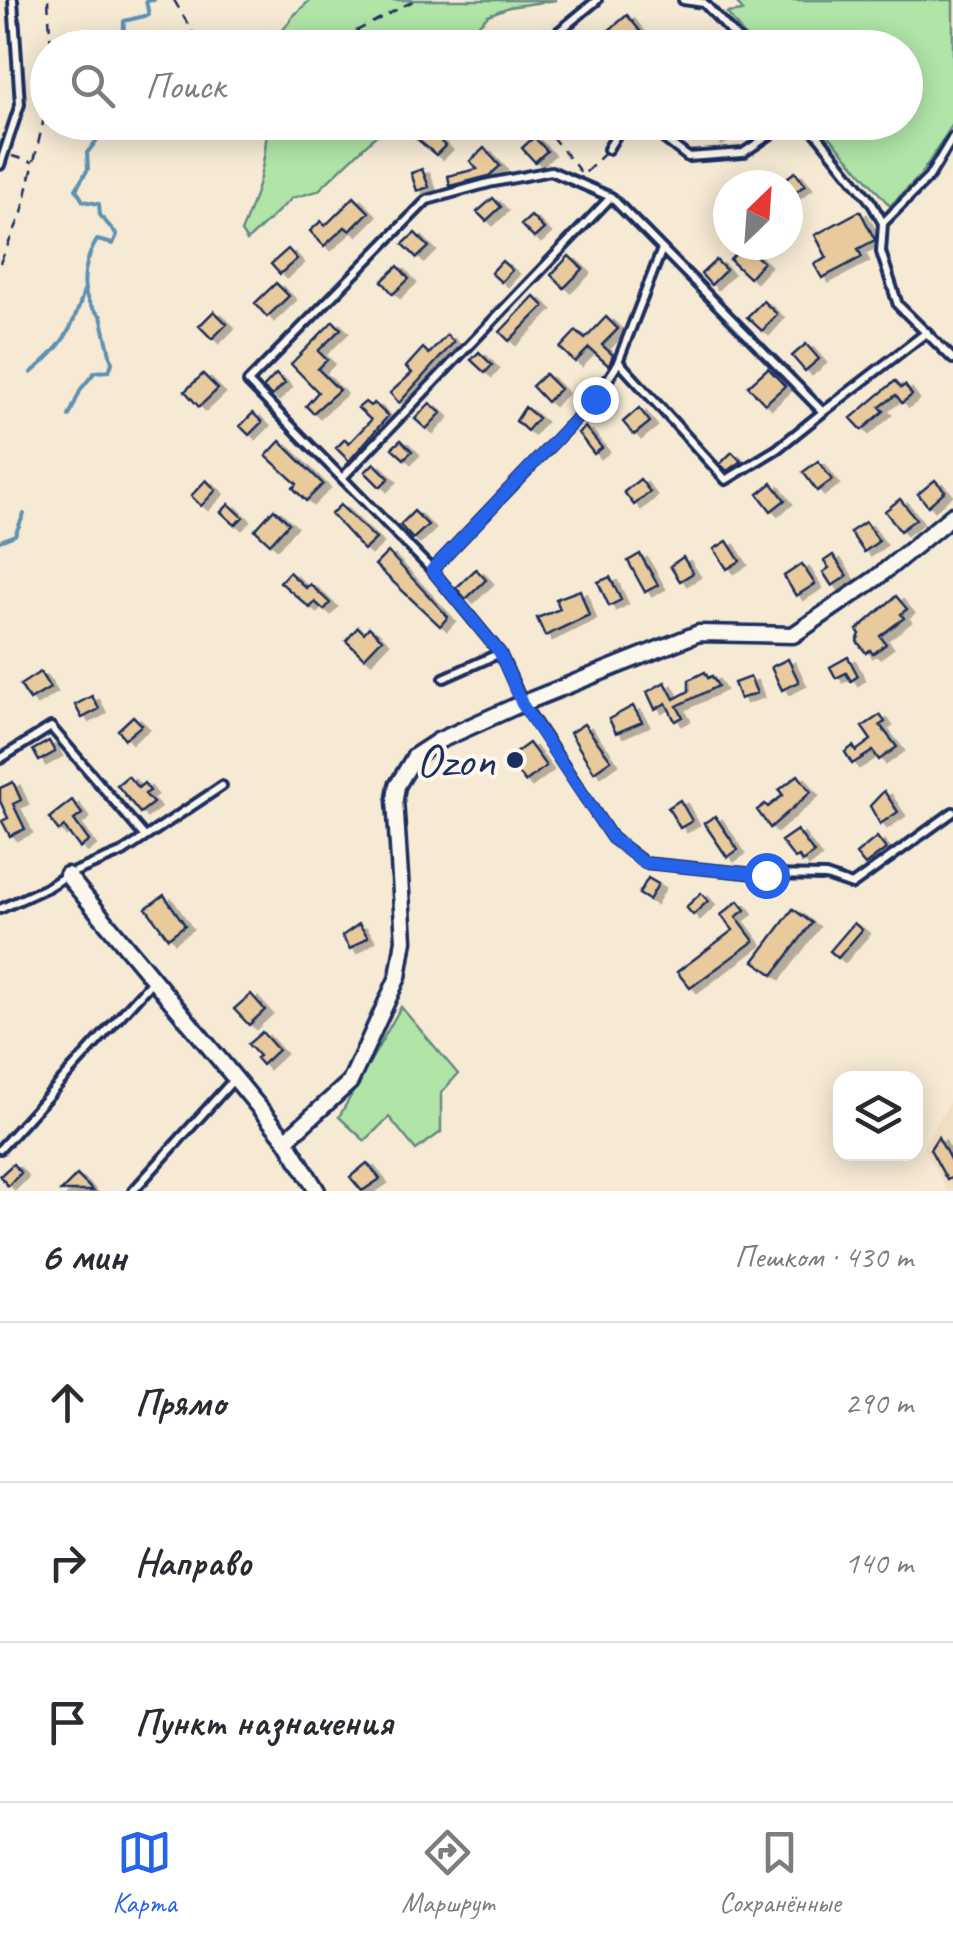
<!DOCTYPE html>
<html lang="ru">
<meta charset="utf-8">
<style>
:root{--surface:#fff;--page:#f2f2f3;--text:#2b2b33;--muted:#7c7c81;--line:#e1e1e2;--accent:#2563eb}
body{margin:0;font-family:Caveat,sans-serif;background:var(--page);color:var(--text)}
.controls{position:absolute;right:30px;bottom:30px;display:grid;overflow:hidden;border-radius:20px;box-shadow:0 5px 25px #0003}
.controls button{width:90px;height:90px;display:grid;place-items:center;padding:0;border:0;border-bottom:2px solid var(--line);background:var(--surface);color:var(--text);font:50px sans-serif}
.compass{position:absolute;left:713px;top:170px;width:90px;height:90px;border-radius:50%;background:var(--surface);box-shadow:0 5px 25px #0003;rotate:25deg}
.stop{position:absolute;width:30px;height:30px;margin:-22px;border:8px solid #2563eb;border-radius:50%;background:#fff}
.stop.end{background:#2563eb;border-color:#fff;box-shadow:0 2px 10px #0008}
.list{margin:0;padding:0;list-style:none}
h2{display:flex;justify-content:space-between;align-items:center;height:130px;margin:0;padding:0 40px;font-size:42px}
h2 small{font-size:32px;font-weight:400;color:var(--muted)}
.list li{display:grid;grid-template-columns:65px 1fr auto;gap:30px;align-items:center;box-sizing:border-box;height:160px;padding:0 40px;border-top:2px solid var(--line)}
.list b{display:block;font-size:38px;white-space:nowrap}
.list em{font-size:32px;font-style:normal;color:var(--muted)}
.icon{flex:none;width:55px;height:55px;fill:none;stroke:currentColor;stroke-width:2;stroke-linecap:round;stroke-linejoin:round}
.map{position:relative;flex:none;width:953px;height:1191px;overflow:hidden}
.search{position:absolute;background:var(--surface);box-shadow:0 5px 25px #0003;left:30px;right:30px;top:30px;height:110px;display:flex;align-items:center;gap:25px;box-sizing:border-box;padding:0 35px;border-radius:55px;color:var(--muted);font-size:38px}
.sheet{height:610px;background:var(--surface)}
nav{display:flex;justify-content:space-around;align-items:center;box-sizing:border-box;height:140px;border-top:2px solid var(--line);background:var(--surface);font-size:28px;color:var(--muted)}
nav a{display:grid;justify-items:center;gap:5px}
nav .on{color:var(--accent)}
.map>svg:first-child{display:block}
</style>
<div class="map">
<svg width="953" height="1191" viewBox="0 0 953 1191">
<defs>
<filter id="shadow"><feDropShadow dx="7" dy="4" stdDeviation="0" flood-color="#0004"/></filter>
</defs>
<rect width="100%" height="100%" fill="#f6ead4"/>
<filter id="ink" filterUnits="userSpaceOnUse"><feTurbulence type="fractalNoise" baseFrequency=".01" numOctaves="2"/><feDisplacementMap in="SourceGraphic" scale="20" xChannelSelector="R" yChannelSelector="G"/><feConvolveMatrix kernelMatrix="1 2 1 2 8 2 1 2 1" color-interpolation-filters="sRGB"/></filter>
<g filter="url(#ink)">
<path fill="#f2e0c3" d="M953,1096V1191H947L923,1147Z"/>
<path fill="#b0e5a7" stroke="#668a82" stroke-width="2.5" d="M310,0H556L509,7L488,15L456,47H271L293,16Z
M735,0H953V124L920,176L890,206L818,123L906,122V48L753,47L727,13L743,11Z
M267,123V122L389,123L318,191L292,198L247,241L241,232C257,195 266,164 267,123Z
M401,1007L458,1074L441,1093V1132L416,1150L389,1117L365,1141L339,1117Z"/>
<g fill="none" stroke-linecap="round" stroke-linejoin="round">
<path stroke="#5d91b2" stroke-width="4" d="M123,48L124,21L149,15L146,1L154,0
M31,373C63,346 72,331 84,291
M69,416L81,389L95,372L109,371L112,363L101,316C76,298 83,263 97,240L113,244L117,235L100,215L99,204L83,201L76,189L88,169L87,153L103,132L134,134L156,122
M0,541L15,535L24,514"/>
</g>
<path fill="#e9ca9c" stroke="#1b2f5e" stroke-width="2.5" filter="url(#shadow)" d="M627,15L641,32L620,48L607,32Z
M700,122H738L715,141Z
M428,128L445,146L436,155L417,139Z
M534,137L547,151L535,162L522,148Z
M484,148L500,166L489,176L450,186L448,176L477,169L470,161Z
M422,169L429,187L417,191L411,173Z
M795,172L805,185L788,198V185H777Z
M354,197L369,212L350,231L345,227L324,246L310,231L321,221L325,226Z
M493,198L501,207L486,221L477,212Z
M860,211L875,240L858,249L862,257L822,278L814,264L827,258L815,235Z
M531,216L544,229L534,238L521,225Z
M415,233L429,247L417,258L403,244Z
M744,245L763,262L749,278L730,260Z
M288,249L297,259L280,274L271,264Z
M569,256L583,269L564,288L551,275Z
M716,260L726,270L711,285L701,274Z
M502,261L512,270L501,282L491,273Z
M398,266L409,279L393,294L382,281Z
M276,283L289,296L267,317L255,303Z
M534,296L544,306L509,341L500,332Z
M763,301L777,314L762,331L747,317Z
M214,311L227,324L212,339L199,326Z
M606,317L618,329L602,345L613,355L609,366L589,348L575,362L560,348L576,331L585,339Z
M333,321L341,329L318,351L327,360L318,369L339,390L313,413L306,406L318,392L291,364Z
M447,335L454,342L399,403L390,393L412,373L406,367L423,348L429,354Z
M806,344L819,359L805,371L792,356Z
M479,352L492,365L485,373L471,360Z
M768,368L785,386L765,404L748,386Z
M203,374L218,389L199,407L185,391Z
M276,374L285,383L272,396L263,388Z
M545,374L560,389L547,402L532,386Z
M895,381L901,388L905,385L912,395L902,403L896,395L880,407L884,411L862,430L851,418Z
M365,402L370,406L374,403L388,416L349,461L336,448L345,439L349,443L371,420L358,408Z
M430,403L441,413L426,429L415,419Z
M525,407L538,418L527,431L516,421Z
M639,408L650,422L634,435L623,422Z
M253,413L262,422L249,435L240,426Z
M585,427L602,448L594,454L578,433Z
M401,440L412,451L404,459L392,448Z
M280,441L323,484L306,501L293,488L297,484L266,456Z
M732,452L741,461L727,471L720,464Z
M818,461L832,480L817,491L803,472Z
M374,463L389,478L380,487L365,472Z
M640,479L650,492L634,505L624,492Z
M206,480L216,490L201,506L191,496Z
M935,480L945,491L928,506L918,494Z
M772,483L785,500L771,511L758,494Z
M900,499L916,519L900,531L885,511Z
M229,504L243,517L235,525L221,512Z
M340,505L376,539L364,550L331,514Z
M274,509L289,523L270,544L255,530Z
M414,511L428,525L413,539L400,525Z
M865,522L879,541L864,552L850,532Z
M727,541L740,561L727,569L714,549Z
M388,552L448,617L440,626L375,565Z
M640,554L658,585L645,592L628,561Z
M833,555L847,576L832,586L823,572L829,568L824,561Z
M683,557L693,573L680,581L670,566Z
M802,564L815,584L796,596L784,576Z
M476,569L486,580L466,599L456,588Z
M289,572L306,588L310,584L330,603L324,610L315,602L310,608L280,582Z
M610,577L621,600L609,606L598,582Z
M580,590L589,615L545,636L537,618L560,609L556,599Z
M896,596L907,609L901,614L904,618L880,636L886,644L873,654L870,650L866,653L857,641L860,634L857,630Z
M358,627L364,633L369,627L382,639L364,658L346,641Z
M848,657L858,676L851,681L846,673L836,678L830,667Z
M788,659L799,682L782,690L771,667Z
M40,672L50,688L30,700L20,685Z
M705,672L708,678L712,676L718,686L677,706L683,717L675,721L666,703L655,709L647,692L665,682L674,699L689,691V680Z
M750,677L757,693L740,699L734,683Z
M92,696L99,709L82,718L75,705Z
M633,706L642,722L616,733L609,719Z
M880,715L885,722L880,725L897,747L879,760L873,751L852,764L845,752L853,746L856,751L871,740L862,727Z
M133,716L142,725L125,739L118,730Z
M584,724L611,760L594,772L570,733Z
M49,741L55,752L39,761L33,750Z
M529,743L546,766L525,782L507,759Z
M798,775L811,792L770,828L757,810L765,804L768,807L783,795L779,790Z
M128,776L138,788L144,783L150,791L145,794L153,803L140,813L117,785Z
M13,782L21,800L13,804L25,829L10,836L2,821L8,818L0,801V788Z
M884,791L898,812L880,824L870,806Z
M72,800L82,814L74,820L89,841L80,848L64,827L59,831L49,818Z
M680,800L692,821L680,828L668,808Z
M715,816L738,850L727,857L704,823Z
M797,830L814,853L802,862L799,857L795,859L781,841Z
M877,837L886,849L865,865L856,854Z
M648,878L658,884L649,900L639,894Z
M701,893L708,901L693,915L686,907Z
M164,895L185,925L168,938L146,908Z
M738,901L745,910L736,917L754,941L690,988L677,972L733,930L721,915Z
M793,909L812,923L773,975L754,961Z
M854,923L862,930L838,958L830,951Z
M359,924L368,937L350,949L342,936Z
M251,994L265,1010L249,1025L234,1009Z
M262,1032L278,1050L262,1065L256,1058L259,1056L248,1044Z
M938,1137L953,1165V1177L947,1180L930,1149Z
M367,1163L380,1179L362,1191L350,1177Z
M13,1164L21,1173L8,1186L0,1176Z
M77,1175L93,1191H61Z"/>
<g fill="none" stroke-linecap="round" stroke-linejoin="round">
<g stroke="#1b2f5e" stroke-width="14">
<path id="lane" d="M683,0L704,3L746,48
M539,48L597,0
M642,122L688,157L743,153L789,122
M807,122L871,202L883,223L881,252L898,305L953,359
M608,149L617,134L630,122
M0,165L20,104L13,0
M883,223L929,177L953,137
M927,332L823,412L611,197L551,171L489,183L427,200L248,382L432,570L500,653L523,704L612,838L645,863L766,875L826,876L852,885L953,812
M619,362L726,480L777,449L823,412
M342,478L611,197
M432,570L595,399L616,367L662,249
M444,678L500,653
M0,759L51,727L145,837
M0,909L46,888L67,875L123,852L222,786
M0,1149L154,979
M133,1191L235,1078"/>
</g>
<g stroke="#1b2f5e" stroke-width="21">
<path id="street" d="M67,875L286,1140L317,1191
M286,1140L350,1082L398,977L404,940L395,799L397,786L415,756L438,741L516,706L699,633L793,635L875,579L953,515"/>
</g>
<path stroke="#1b2f5e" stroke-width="2.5" stroke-dasharray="10 8" stroke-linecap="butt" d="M48,0L51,48
M174,0L193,33L216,48
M173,48L192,34
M324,48L415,0
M540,122L583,175L604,154
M12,156L33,162
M0,263L22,213L48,101"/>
<use href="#lane" stroke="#fbf7ec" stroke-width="6"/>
<use href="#street" stroke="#fbf7ec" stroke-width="14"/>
</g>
</g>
<g fill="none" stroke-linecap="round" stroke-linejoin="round" filter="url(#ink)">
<path stroke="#2563eb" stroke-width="12" d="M595,399L432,570L500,653L522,704L612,838L644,863L766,875"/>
</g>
<circle fill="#1b2f5e" stroke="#fbf7ec" stroke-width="4" cx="515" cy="760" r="10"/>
<g text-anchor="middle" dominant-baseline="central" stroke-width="8" stroke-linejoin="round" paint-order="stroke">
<g font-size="48" fill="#1b2f5e" stroke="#fbf7ec" text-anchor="end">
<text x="495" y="760">Ozon</text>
</g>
</g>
</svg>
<div class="controls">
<button><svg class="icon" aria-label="layers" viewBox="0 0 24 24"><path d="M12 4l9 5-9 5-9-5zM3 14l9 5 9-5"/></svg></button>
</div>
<svg class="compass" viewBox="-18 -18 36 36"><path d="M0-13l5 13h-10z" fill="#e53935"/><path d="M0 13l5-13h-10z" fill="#7c7c81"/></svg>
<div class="stop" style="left:766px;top:875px"></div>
<div class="stop end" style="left:595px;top:399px"></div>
<div class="search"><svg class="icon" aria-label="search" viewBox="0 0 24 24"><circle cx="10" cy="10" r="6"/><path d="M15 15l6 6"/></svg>Поиск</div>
</div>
<section class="sheet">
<h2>6 мин<small>Пешком · 430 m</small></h2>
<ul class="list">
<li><svg class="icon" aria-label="ahead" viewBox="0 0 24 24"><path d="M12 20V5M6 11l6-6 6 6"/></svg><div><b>Прямо</b></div><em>290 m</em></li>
<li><svg class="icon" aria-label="right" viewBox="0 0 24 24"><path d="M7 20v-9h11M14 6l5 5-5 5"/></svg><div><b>Направо</b></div><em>140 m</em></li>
<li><svg class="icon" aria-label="arrive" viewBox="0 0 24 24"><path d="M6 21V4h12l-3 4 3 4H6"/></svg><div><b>Пункт назначения</b></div></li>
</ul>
</section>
<nav>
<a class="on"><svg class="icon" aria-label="map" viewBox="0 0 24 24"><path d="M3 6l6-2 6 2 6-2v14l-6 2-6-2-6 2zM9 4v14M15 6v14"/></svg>Карта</a>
<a><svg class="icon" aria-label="directions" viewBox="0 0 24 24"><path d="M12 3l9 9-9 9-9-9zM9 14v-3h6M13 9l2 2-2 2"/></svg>Маршрут</a>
<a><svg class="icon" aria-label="saved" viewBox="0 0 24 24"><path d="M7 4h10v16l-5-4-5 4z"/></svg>Сохранённые</a>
</nav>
